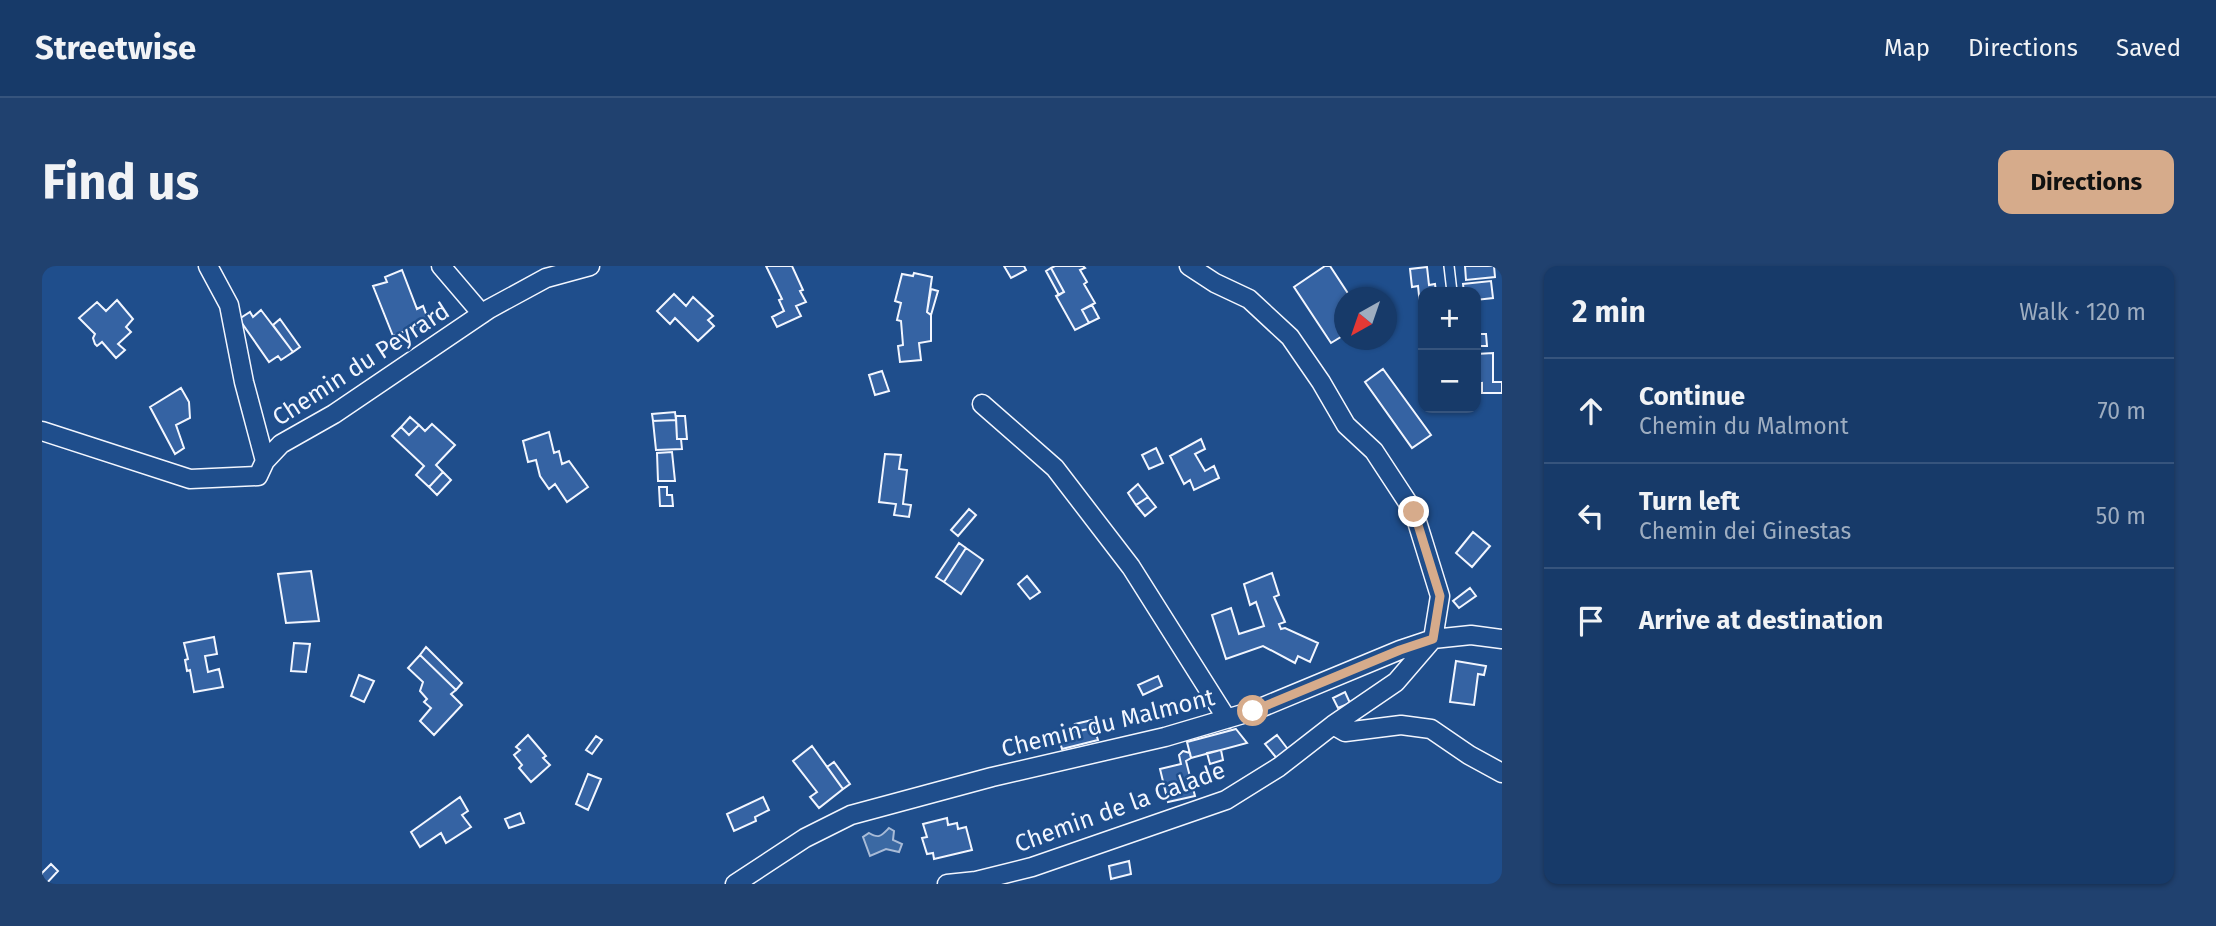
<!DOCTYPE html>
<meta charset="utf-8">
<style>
:root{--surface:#173a69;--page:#20416f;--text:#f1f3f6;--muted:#9eadc0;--line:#36547d;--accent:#d6ab8b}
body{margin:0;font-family:"Fira Sans",sans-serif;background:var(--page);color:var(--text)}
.controls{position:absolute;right:21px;top:21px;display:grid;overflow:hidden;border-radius:14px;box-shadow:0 2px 5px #0004}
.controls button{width:63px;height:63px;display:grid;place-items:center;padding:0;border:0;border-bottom:2px solid var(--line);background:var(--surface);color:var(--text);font:35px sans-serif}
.compass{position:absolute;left:1292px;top:21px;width:63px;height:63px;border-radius:50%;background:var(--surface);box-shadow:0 2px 5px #0004;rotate:220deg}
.stop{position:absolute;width:21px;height:21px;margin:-16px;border:5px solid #d6ab8b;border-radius:50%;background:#fff}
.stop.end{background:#d6ab8b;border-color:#fff;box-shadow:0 2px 7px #0008}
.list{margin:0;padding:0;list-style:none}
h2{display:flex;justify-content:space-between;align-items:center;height:91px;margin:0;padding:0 28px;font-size:30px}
h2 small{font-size:23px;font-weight:400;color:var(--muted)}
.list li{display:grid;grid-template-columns:46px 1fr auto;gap:21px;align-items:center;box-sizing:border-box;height:105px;padding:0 28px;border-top:2px solid var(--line)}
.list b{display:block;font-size:26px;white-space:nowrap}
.list p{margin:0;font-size:23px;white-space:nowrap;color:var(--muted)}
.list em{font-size:23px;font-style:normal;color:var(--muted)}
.icon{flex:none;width:38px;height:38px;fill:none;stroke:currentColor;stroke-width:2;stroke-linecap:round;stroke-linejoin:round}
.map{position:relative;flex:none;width:1460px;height:618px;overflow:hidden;border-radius:14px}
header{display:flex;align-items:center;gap:42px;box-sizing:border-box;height:98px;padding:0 35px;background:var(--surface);border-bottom:2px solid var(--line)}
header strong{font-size:33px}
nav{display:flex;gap:38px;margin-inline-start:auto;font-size:24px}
.intro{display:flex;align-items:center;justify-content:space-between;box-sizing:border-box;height:168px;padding:0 42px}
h1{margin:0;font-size:49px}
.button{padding:18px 32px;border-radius:14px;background:var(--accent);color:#111;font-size:24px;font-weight:700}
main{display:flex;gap:42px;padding:0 42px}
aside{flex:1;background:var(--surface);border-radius:14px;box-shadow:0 2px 5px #0004}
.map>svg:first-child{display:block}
</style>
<header>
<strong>Streetwise</strong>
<nav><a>Map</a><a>Directions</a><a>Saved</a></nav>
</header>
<div class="intro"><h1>Find us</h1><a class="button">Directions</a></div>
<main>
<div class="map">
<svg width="1460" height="618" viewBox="0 0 1460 618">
<rect width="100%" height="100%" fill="#1f4e8c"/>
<path fill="#3b69a3" stroke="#a8bbd7" stroke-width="2" d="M847,562L852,565L851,574L860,578L857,586L844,583L828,590L821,571L827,567C837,573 839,570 847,562Z"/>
<path fill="#3563a3" stroke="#f2f6ff" stroke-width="2" d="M724,0H750L761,24L758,25L764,36L754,40L759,50L735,61L730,51L742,45L737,34L740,33Z
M962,0H982L984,4L969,12Z
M1013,0H1041L1043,2L1038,4L1045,16L1042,18L1053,37L1040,44L1047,57L1033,64L1014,30L1022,26L1009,2Z
M1283,0H1288L1309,32H1302V69L1289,77L1252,21Z
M1423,0H1452L1453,11L1424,14Z
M1385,1L1387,19L1393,18L1394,26H1381V38L1378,39L1376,20L1370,21L1368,3Z
M1009,2L1022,26L1017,29L1004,5Z
M360,4L375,43L381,40L387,56L351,70L331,20L345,16L343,11Z
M872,7L890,11L885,46L889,49V75L877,77L879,94L858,96L856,80L861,79L859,55L855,54L859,37L853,35L860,8L871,10Z
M1449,15L1451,32L1434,34V26H1422L1421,18Z
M889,23L896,25L889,49L885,46Z
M632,28L644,40L651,31L671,50L666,54L672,60L656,75L633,52L628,58L615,45Z
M75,34L91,53L84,61L89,66L76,78L83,84L74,92L60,76L55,80L53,78L51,72L53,68L37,52L55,36L64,45Z
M1050,39L1057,52L1047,57L1040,44Z
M219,44L251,86L239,94L236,90L227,96L197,53L208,46L211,51Z
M238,53L258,81L251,86L231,59Z
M1434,68H1444L1445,80H1434Z
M1451,87V116H1460V127H1440V117L1434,118V88Z
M1341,103L1389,169L1370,182L1323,116Z
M840,105L847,125L833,129L827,109Z
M139,122L147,136L148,152L134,159L142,182L133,188L108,141Z
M633,146L634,154L611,155L610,148Z
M634,150H643L645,173H635Z
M368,151L377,159L367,169L359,161Z
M634,154L635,173H639L640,183L614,184L611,155Z
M390,158L413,179L394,199L401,206L387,221L374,209L382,200L350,170L359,161L367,169L377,159L383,165Z
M507,166L512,187L517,185L520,198L527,195L546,221L525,236L513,218L507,223L498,210L494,194L486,196L481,175Z
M1159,173L1163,183L1153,188L1163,205L1172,200L1177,212L1152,224L1148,214L1142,218L1128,190Z
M1114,182L1121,197L1107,203L1100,189Z
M630,186L633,215H616L615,187Z
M843,188L859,189L857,203L865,204L861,238L869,239L867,251L852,249L854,238L837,236Z
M401,206L409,214L395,229L387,221Z
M1096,218L1106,231L1094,239L1086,227Z
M617,221H625V229H630L631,240H618Z
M1106,231L1114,241L1103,250L1094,239Z
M927,243L934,249L916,270L909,264Z
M1431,266L1448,280L1430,301L1414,287Z
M917,277L924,282L902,316L894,311Z
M924,282L941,294L919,328L902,316Z
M269,305L277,355L244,357L236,308Z
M1230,307L1237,329L1232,331L1243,356L1237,358L1239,363L1243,362L1276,377L1268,396L1256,390L1253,397L1221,380L1184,393L1170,349L1189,342L1197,368L1222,360L1214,336L1208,339L1202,318Z
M985,310L998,326L988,333L976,318Z
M1428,322L1434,330L1417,342L1411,335Z
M172,371L175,388L163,390L166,406L177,403L181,421L152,426L148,404L145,405L143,394L146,393L142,377Z
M252,377L268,378L264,406L249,405Z
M384,381L420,417L414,424L378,389Z
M378,389L414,424L409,428L420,439L392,469L378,455L389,442L382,436L385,433L378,425L381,416L366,402Z
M1414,395L1444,400L1442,409L1436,408L1432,439L1408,436Z
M317,409L332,415L322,436L309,430Z
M1116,410L1120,420L1101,429L1096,419Z
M1303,426L1308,437L1296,442L1291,432Z
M1050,454L1052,462L1036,465L1033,458Z
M1052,462L1056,474L1020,483L1016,469Z
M1194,463L1205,477L1149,492L1145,476Z
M486,469L504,490L501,492L508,499L489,516L477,502L480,499L472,489L478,484L474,481Z
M1235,469L1248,486L1237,495L1223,478Z
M554,470L560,474L550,488L544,484Z
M770,480L801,523L777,542L768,531L775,526L751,495Z
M1179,484L1181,494L1168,498L1165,487Z
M1141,485L1148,487L1149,492L1144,495L1153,530L1126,536L1118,503L1139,498L1137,489Z
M792,496L808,518L801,523L785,501Z
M546,508L559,513L546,544L534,538Z
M418,531L426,545L420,549L429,561L404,577L399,567L378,581L369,566Z
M721,531L727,544L713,551L714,555L692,565L685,548Z
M478,547L482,557L467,562L463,553Z
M905,552L906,559L915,557L916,563L924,561L930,584L892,593L891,587L885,588L880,572L885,571L881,558Z
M1087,595L1089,608L1069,613L1067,600Z
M9,598L16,605L4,618L0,613V607Z"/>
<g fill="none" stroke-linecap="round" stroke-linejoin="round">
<g stroke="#f2f6ff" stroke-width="12">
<path id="lane" d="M1407,0L1410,26"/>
</g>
<g stroke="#f2f6ff" stroke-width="21">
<path id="street" d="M166,0L187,39L202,116L223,195
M399,0L440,48
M1147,0L1173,17L1207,33L1248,71L1279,116L1304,159L1332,185L1372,246L1398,330L1391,373L1354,416L1291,459L1303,466L1359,459L1389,463L1427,489L1460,507
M940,138L1013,202L1089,301L1185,453
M0,165L148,213L216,210L223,195L239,178L292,148L447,43L504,12L548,0
M693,618L763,572L809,549L950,511L1123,471L1211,445L1358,384L1391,373L1429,369L1460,373
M905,618L934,615L990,601L1184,534L1237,501L1291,459"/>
</g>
<use href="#lane" stroke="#1f4e8c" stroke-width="9"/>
<use href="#street" stroke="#1f4e8c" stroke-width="18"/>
</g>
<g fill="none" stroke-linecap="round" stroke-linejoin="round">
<path stroke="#d6ab8b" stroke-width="9" d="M1211,445L1358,384L1391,373L1398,330L1372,246"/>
</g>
<g text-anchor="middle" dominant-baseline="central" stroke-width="5" stroke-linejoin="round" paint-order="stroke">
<g font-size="24" fill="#f2f6ff" stroke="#1f4e8c">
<text transform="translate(319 98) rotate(-33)">Chemin du Peyrard</text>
<text transform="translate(1066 457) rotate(-14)">Chemin du Malmont</text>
<text transform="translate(1078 541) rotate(-20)">Chemin de la Calade</text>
</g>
</g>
</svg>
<div class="controls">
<button>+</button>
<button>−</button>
</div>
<svg class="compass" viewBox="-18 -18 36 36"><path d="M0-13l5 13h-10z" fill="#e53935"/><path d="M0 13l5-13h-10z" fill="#9eadc0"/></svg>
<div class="stop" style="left:1211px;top:445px"></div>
<div class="stop end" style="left:1372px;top:246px"></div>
</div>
<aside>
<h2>2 min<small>Walk · 120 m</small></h2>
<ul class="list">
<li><svg class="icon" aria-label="ahead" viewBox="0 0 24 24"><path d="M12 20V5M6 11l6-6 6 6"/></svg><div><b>Continue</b><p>Chemin du Malmont</p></div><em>70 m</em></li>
<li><svg class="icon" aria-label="left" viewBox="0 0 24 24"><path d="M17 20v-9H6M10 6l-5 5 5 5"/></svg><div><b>Turn left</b><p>Chemin dei Ginestas</p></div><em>50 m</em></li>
<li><svg class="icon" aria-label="arrive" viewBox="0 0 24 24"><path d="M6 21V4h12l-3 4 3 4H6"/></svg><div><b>Arrive at destination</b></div></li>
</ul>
</aside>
</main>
